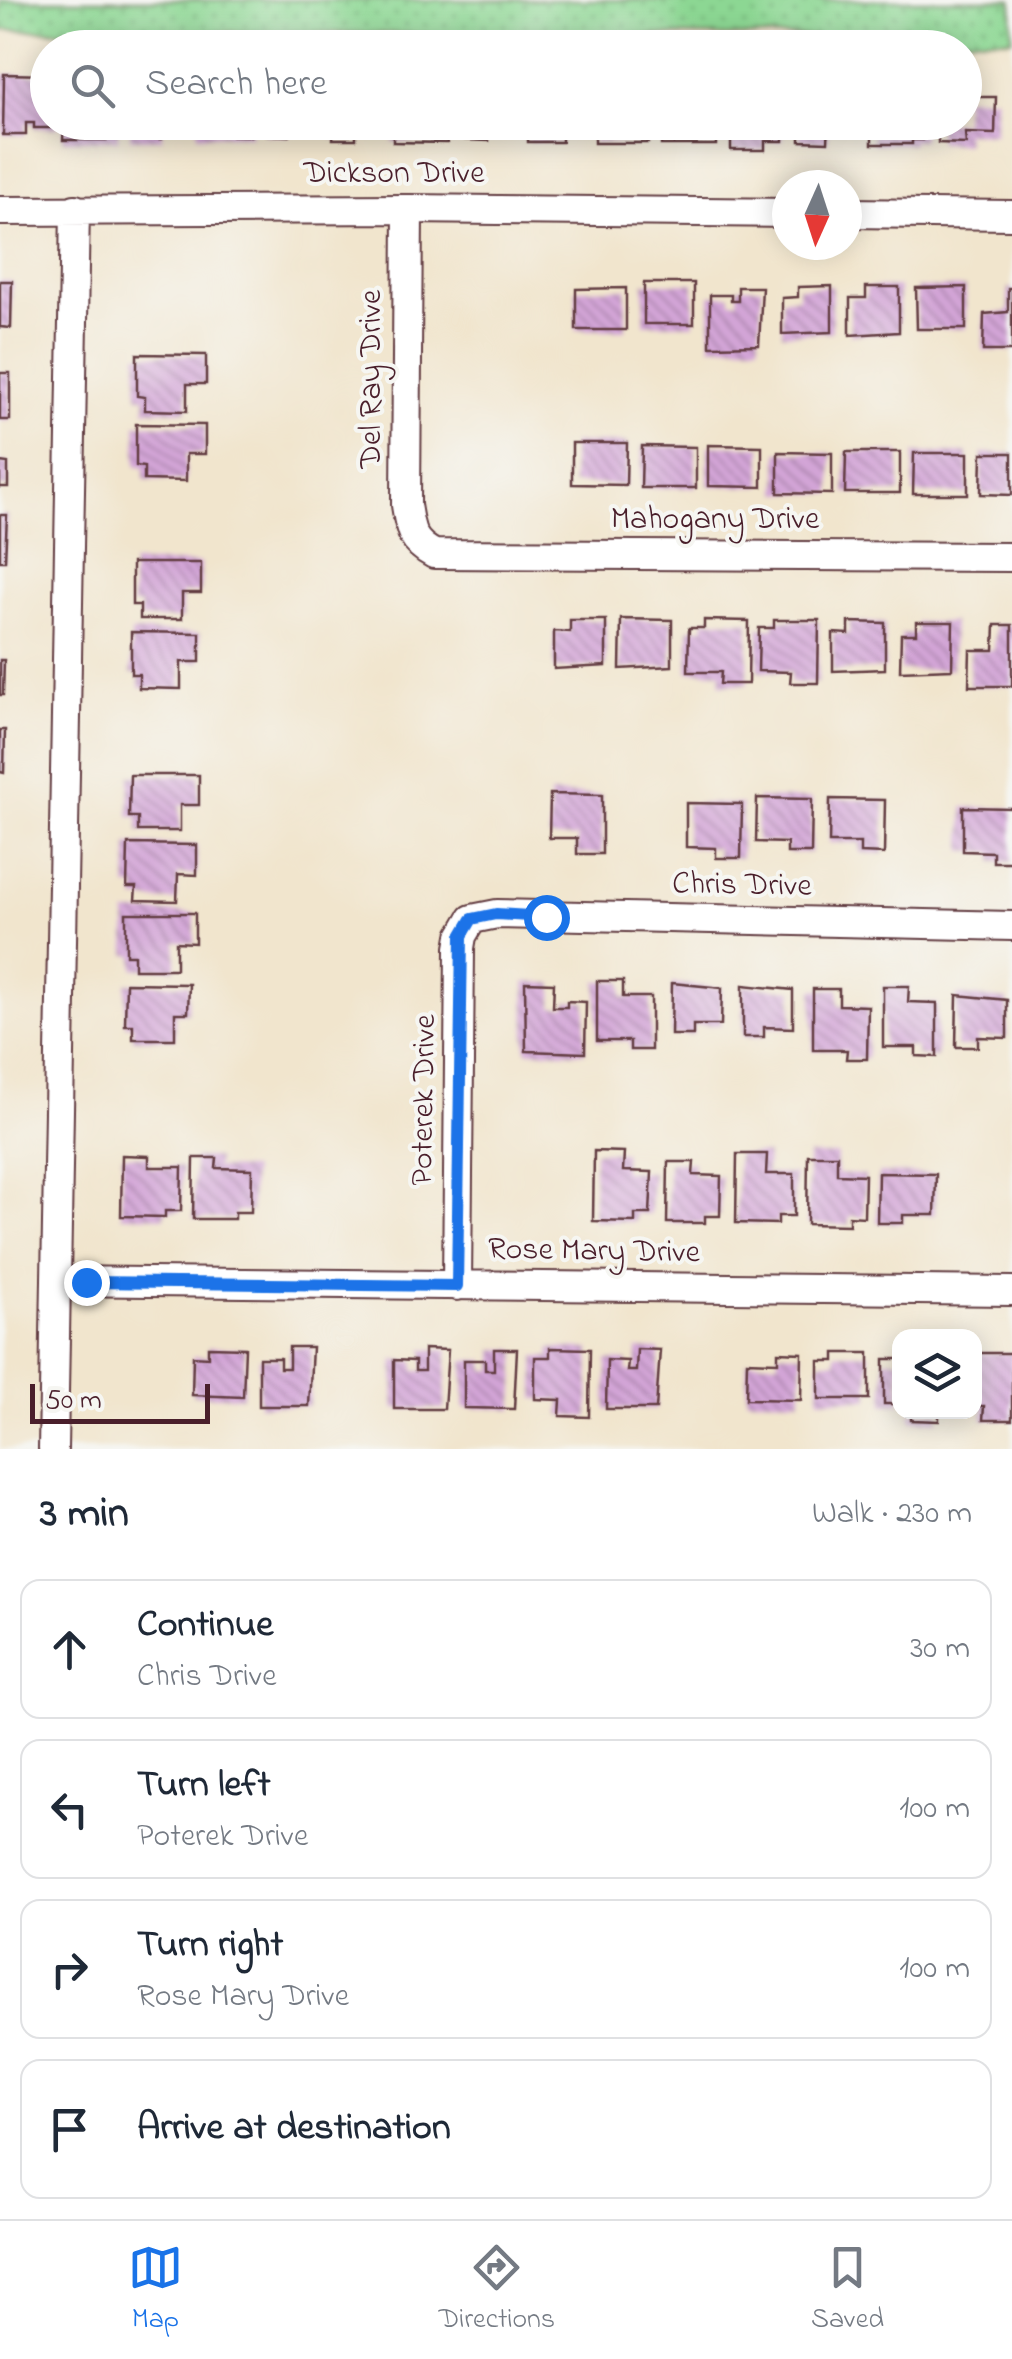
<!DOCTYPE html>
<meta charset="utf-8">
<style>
:root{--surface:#fff;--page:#f2f2f3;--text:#1f2937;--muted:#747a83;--line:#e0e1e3;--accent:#1a73e8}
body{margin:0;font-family:"Indie Flower",sans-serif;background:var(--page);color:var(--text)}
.controls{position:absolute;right:30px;bottom:30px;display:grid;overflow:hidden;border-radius:20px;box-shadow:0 5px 25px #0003}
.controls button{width:90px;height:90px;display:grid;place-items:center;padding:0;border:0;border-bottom:2px solid var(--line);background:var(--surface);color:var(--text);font:50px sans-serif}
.compass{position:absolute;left:772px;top:170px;width:90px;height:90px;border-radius:50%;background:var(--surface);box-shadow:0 5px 25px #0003;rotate:183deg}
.scale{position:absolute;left:30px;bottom:25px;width:180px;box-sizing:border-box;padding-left:10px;border:5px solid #4a1f2b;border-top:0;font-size:28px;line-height:35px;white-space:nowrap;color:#4a1f2b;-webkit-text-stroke:8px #f6f6f2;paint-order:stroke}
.stop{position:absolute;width:30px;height:30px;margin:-22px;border:8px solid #1a73e8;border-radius:50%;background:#fff}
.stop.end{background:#1a73e8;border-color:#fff;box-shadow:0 2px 10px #0008}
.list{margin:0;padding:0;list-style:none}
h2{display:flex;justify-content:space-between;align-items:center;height:130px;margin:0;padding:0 40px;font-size:42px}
h2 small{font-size:32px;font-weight:400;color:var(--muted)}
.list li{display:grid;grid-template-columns:65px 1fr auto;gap:30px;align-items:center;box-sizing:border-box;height:140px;margin:0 20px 20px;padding:0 20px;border:2px solid var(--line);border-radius:20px}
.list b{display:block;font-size:38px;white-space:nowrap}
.list p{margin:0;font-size:32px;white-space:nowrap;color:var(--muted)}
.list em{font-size:32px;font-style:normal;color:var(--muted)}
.icon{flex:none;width:55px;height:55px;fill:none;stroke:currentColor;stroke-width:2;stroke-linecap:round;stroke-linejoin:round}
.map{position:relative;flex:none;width:1012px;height:1449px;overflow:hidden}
.search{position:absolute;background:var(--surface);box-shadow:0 5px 25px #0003;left:30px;right:30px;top:30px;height:110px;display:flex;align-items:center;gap:25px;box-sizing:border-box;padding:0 35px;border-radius:55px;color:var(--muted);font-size:38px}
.sheet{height:770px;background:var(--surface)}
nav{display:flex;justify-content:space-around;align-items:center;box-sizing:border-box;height:140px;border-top:2px solid var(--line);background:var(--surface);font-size:28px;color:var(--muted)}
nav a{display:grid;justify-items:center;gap:5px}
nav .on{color:var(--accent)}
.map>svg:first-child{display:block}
</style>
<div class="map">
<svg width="1012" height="1449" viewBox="0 0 1012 1449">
<defs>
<pattern id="grass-dots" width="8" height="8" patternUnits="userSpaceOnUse" patternTransform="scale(2.5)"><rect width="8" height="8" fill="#8cd793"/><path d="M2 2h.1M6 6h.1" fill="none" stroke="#7ab87f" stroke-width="1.8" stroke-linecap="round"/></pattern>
<pattern id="building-back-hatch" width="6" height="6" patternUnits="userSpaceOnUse" patternTransform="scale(2.5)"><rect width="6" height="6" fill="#d3a5d7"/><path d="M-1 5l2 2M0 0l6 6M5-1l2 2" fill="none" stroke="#ad86af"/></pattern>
</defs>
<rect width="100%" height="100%" fill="#f6f6f2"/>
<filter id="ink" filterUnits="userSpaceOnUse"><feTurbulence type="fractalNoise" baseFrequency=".01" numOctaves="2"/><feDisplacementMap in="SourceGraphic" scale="20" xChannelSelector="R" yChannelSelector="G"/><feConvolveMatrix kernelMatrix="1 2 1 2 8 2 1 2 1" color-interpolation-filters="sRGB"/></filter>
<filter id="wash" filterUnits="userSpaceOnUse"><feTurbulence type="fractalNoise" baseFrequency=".0048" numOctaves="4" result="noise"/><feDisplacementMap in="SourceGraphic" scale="40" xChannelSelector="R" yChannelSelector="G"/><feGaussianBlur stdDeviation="2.25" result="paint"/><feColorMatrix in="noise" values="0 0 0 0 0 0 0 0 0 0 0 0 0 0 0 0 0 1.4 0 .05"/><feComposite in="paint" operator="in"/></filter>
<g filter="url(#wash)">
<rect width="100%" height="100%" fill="#f1e5cd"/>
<path fill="url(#grass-dots)" stroke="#6b7b5f" stroke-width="2.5" d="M0,0H1012V39L0,30Z"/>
<g id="blocks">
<path fill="url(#building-back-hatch)" d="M4,74L48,75V122H58V128H34V123H26V135H3Z
M964,97H996L995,134L965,133L966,144L938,143V122H964Z
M64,122H118V140H63Z
M130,122H162V139H130Z
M197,122H251V136L197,135Z
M265,122H290L289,136L265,135Z
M334,122H388L387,133L364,132V127H356V139H333Z
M393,122H447V143L393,142Z
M465,122H489V141L465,140Z
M498,122H518V132H498Z
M528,122H580V133H562V142H528Z
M594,122H648V143H594Z
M662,122H716V145H661Z
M731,122H783V141H765V150H731Z
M800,122H829L828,142L800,141Z
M872,122H923V140H912V144H872Z
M0,281H12L11,328L0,327Z
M644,283H694V324H644Z
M832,286V332L782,334V298L798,297V287Z
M738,287H762L759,345L710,346V295H731V301H738Z
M866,287H899V332L850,335V298H866Z
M966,287V329H917L916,288Z
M626,288V330H576V289Z
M1008,288H1012V351H983L984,314L1008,312Z
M137,354L206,355V384H187V411L145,410V397L137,396Z
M0,373H10V420H0Z
M136,424L205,425V454H186V481L144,480V467L136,466Z
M572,443H627L626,485L572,484Z
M708,445L762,446V487L708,486Z
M642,446L696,447V488H641Z
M778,452L832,453V494L778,493Z
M846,452H900V493H845Z
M914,453H968V494H913Z
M982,453H1012V495L981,494Z
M0,462L8,463V487H0Z
M0,515H7L5,561H0Z
M132,563H201V593H182V619H140V605H132Z
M621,619L672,620V666L620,669Z
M570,620H606V666L554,669V631L570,632Z
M704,620L749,621L748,684H720L721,672H688L689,628H704Z
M774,620H819L818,683H790L791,672L758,671L759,628H774Z
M849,622L885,623V669L833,671V633L849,634Z
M916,622H953L952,669L900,671L901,634H916Z
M995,625H1012V686H969L970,650H994Z
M131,632L200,633V662H181V689L139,688V674H131Z
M0,660H4L3,695H0Z
M0,730H5L4,773L0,772Z
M130,775H199V805H180V831H138V817H129Z
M550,794L602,795V854H577V838H549Z
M757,798L812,799L811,853H787V843L756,842Z
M830,799L885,800L884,854L860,853V843H829Z
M686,803L742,804L741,858H716V848L686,847Z
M963,807L1012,808V862H993V852L963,851Z
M128,844L197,845V875L178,874L177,901L135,900L136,887H127Z
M126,913H195V943L176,942V969H134V955H126Z
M597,981H623V997H651V1050H630V1041H597Z
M525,982L554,983L553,1007H567V1001L586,1002L585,1053L526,1051Z
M126,983L189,984L188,1013H175V1039H133V1025H125Z
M672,983L722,988L721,1025H693V1035H671Z
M743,985L793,990V1028L764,1027V1037H743Z
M883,986H909L908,1002L937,1003V1057L916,1056V1047H883Z
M813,989H839V1005L868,1006L867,1059H846L847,1050H813Z
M957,995L1007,1000V1038L978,1037V1047H956Z
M594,1151L624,1152L623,1171L652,1172L650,1214H635V1222L593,1221Z
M737,1154H767L766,1174H794V1216H778V1224L736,1223Z
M122,1155L149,1156V1167H182L181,1211H165V1217L121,1216Z
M808,1155H837V1174L865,1175L864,1217L849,1216V1225L807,1224Z
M194,1158H217L216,1168L252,1169L251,1212H235V1219H193Z
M668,1162H694L693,1175L721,1176L720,1216H705V1223H667Z
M878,1173L936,1174L935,1215H903V1223H877Z
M208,1347L245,1348L243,1397L192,1395L193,1356L208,1357Z
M289,1347H312L309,1406H259V1358H280V1368H289Z
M550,1348L590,1349L589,1417L560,1416L561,1400L535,1399V1357H550Z
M424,1349L448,1350L444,1409H394V1360L415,1361V1371H424Z
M494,1349H517L514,1409L464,1408V1360H485V1370H494Z
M637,1349L660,1350L656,1409H606L607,1360L628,1361L627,1371H636Z
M778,1352L802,1353L801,1400L746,1399L747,1361L778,1362Z
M835,1353H869V1399H819V1361H835Z
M974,1353H1012V1420H983L984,1406H974Z
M884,1359H900V1404H884Z
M911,1412H939V1421L911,1420Z"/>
</g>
</g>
<g filter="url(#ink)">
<use href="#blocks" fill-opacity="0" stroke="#633d43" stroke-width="2.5"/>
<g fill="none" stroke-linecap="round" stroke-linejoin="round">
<g stroke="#633d43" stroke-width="32">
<path id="street" d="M408,209L406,505C410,530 411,542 434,554L1012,557
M0,211L408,209L787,213
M847,213L1012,215
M56,1281L1012,1291
M457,1286L460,948L462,936L472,919L497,914L1012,926
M53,1449L75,209"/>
</g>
<use href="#street" stroke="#fff" stroke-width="28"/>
</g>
</g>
<g fill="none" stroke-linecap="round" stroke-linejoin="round" filter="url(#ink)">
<path stroke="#1a73e8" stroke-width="12" d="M86,1282L457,1286L462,936L472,919L496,914L546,917"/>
</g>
<g text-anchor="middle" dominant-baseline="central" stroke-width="8" stroke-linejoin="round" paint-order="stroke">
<g font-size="32" fill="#4a1f2b" stroke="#f6f6f2">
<text x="394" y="174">Dickson Drive</text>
<text transform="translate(372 379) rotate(-90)">Del Ray Drive</text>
<text x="715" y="520">Mahogany Drive</text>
<text transform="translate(742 886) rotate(1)">Chris Drive</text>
<text transform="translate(425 1100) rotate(-89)">Poterek Drive</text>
<text transform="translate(594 1252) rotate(1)">Rose Mary Drive</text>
</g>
</g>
</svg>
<div class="controls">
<button><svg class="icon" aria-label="layers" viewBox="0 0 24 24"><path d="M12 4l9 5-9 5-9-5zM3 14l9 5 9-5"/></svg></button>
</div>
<svg class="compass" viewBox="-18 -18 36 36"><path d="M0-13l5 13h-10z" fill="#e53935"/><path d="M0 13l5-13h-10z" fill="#747a83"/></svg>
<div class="scale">50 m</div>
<div class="stop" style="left:546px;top:917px"></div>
<div class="stop end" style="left:86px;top:1282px"></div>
<div class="search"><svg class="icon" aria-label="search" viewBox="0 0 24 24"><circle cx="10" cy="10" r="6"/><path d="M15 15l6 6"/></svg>Search here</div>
</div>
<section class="sheet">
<h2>3 min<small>Walk · 230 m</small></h2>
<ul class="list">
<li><svg class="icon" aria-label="ahead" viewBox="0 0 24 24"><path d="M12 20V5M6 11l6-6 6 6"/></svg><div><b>Continue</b><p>Chris Drive</p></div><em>30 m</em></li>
<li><svg class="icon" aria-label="left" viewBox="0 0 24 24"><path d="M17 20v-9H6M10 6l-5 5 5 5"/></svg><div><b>Turn left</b><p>Poterek Drive</p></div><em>100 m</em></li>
<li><svg class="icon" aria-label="right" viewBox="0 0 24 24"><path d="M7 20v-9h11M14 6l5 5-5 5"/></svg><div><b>Turn right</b><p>Rose Mary Drive</p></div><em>100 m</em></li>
<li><svg class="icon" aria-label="arrive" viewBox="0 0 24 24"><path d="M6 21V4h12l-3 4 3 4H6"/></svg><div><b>Arrive at destination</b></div></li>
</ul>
</section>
<nav>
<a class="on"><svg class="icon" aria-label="map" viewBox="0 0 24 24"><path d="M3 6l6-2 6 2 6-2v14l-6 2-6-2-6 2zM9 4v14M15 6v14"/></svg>Map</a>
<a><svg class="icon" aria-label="directions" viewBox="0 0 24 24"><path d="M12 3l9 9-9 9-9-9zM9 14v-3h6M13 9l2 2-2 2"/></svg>Directions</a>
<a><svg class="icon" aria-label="saved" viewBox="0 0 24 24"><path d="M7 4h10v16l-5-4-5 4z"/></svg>Saved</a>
</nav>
